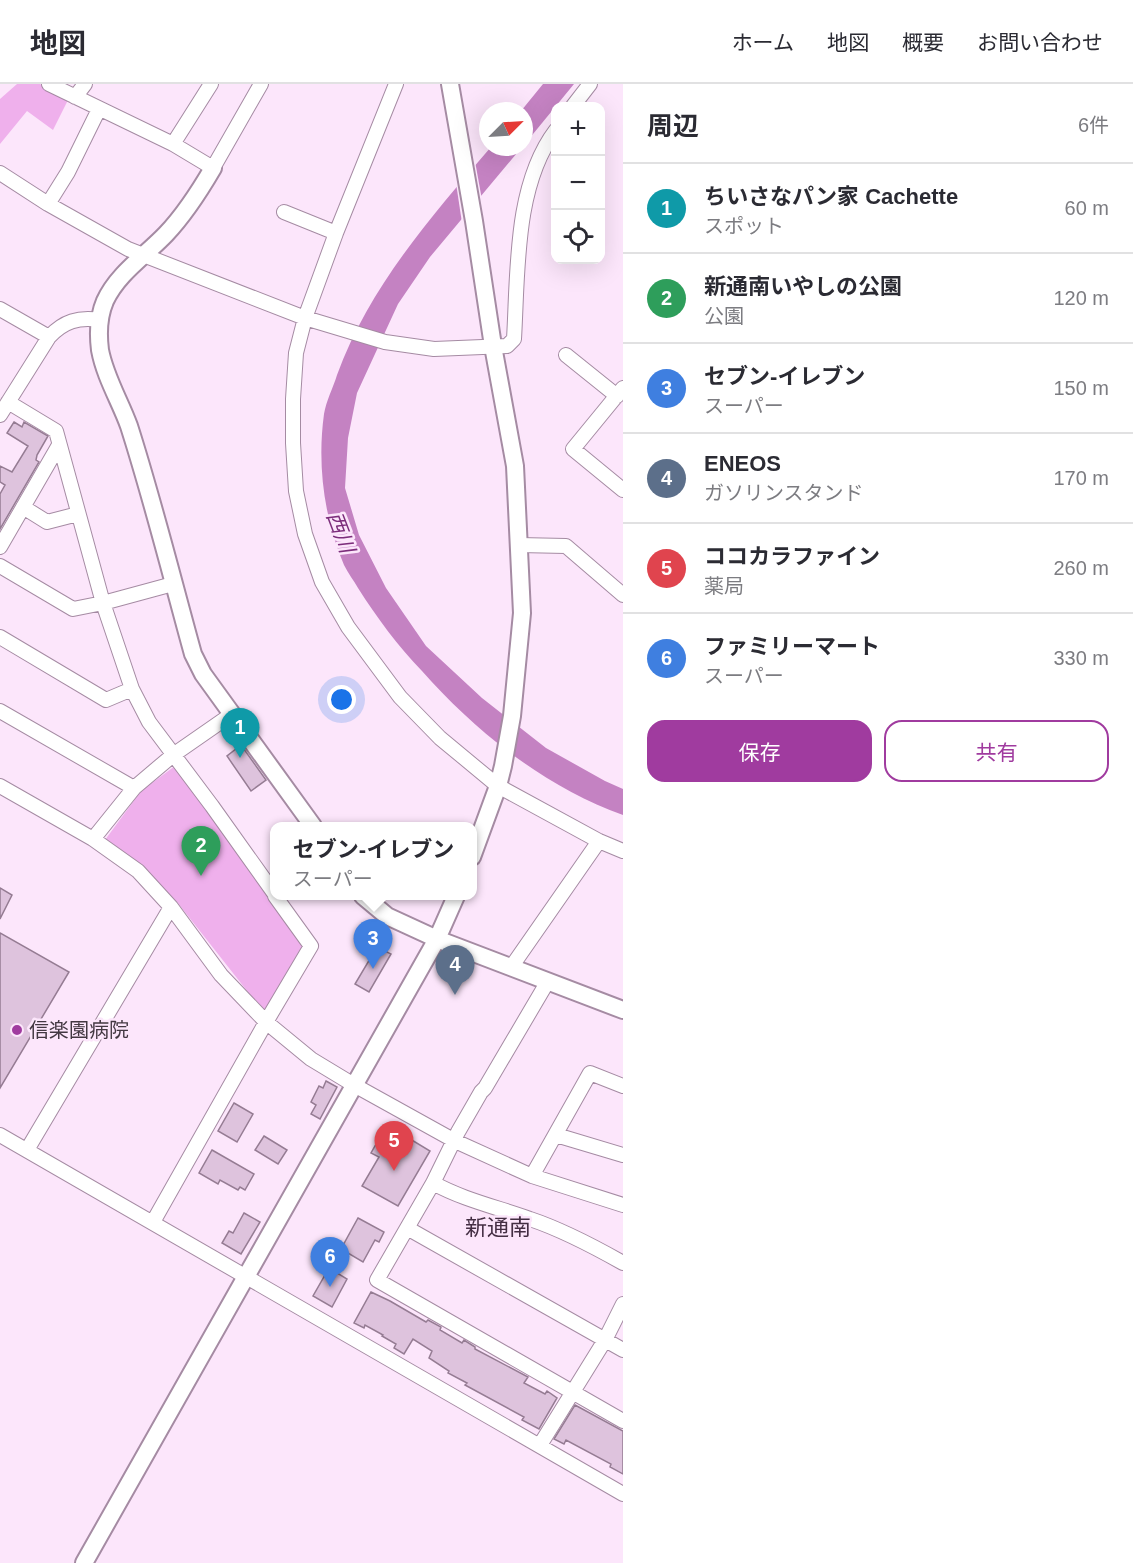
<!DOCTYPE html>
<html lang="ja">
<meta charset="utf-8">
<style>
:root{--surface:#fff;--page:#f7f7f7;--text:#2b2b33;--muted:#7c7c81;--line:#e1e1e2;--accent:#a03b9f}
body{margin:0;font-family:Helvetica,"Noto Sans JP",sans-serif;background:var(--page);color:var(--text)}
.controls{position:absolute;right:18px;top:18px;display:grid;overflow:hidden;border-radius:12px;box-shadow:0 6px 24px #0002}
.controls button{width:54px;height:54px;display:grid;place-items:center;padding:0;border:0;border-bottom:2px solid var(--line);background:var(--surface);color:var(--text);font:30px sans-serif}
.compass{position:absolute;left:479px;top:18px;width:54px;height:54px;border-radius:50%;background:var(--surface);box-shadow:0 6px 24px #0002;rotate:66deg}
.you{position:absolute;left:342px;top:616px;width:21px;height:21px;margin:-15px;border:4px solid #fff;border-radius:50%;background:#1a73e8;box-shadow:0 0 0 9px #1a73e833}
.badge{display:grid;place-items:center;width:39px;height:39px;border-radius:50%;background:var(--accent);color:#fff;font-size:20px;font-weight:700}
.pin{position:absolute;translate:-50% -50px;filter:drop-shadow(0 2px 3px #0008)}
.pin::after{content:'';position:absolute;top:32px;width:21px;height:18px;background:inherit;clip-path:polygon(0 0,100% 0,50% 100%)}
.popup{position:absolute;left:270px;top:738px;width:207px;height:78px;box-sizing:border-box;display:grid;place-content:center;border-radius:12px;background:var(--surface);filter:drop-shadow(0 2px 4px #0005);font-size:20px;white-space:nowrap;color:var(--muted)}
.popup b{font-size:22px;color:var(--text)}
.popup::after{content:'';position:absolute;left:50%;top:100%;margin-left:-12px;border:12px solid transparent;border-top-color:var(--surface)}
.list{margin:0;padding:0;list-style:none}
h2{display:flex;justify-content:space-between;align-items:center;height:78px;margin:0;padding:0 24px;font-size:26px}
h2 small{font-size:20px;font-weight:400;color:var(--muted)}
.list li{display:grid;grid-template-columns:39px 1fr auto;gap:18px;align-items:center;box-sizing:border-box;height:90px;padding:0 24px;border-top:2px solid var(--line)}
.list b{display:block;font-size:22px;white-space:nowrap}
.list p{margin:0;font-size:20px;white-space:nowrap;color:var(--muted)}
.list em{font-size:20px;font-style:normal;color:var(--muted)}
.actions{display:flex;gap:12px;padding:18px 24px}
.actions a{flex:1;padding:14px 0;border:2px solid var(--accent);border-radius:18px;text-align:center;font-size:21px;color:var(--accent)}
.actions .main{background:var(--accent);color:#fff}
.icon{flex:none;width:33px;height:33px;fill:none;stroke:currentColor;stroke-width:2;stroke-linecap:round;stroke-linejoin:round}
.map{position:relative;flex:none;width:623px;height:1479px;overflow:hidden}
header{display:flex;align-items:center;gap:36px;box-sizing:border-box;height:84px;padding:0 30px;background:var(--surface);border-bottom:2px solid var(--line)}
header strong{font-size:28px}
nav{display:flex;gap:33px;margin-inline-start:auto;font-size:21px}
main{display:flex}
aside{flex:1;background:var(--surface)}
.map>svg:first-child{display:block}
</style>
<header>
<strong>地図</strong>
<nav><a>ホーム</a><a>地図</a><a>概要</a><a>お問い合わせ</a></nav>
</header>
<main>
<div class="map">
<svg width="623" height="1479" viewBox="0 0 623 1479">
<rect width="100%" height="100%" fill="#fce6fb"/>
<path fill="#efb0ec" d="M17,0H40L69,14L53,46L27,27L0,60V15Z
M175,682L307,862L266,931L177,818L105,756L141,707Z"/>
<path fill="#c482c2" d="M543,0H574L524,61V27H521Z
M491,63H522L430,173L398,220L357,309L348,354L345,404L359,451L386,504L426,562L482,614L546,664L605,697L623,705V731C545,703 476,648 422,587C398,562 377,534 358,504C354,497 348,489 344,481C324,434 317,381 324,330C326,317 333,304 337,291C369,203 431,133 491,63Z"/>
<path fill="#fce6fb" d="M475,77L482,116L462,139L456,99Z"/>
<path fill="#dec3dd" stroke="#957c93" stroke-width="1.5" d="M14,338L22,343L24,338L48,352L37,371L36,376L39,378L0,445V410L5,401L0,398V382L12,388L28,362L7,349Z
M241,661L266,696L251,707L227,672Z
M0,804L12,811L0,835Z
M0,849L69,888L0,1004Z
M377,863L391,870L369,908L355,900Z
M326,997L337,1003L320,1035L311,1030L316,1021L311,1018L319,1002L323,1004Z
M234,1019L253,1030L237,1058L218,1047Z
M387,1041L430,1067L398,1122L362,1102L379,1073L371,1069Z
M264,1052L287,1066L278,1080L255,1066Z
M212,1066L254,1090L245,1106L240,1103L238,1106L220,1096L218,1100L199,1089Z
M244,1129L260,1138L241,1170L222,1159L229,1147L233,1149Z
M358,1134L384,1148L379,1158L375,1156L363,1178L341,1165Z
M329,1184L347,1195L332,1223L313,1212Z
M371,1208L390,1217L426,1238L428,1236L441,1243L440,1246L462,1259L464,1256L475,1263V1265L528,1293L524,1299L545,1310L547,1307L557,1314L539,1345L522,1336L524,1333L465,1301L467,1299L448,1289L449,1287L429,1274L432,1267L413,1255L404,1270L394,1264L396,1260L382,1252L383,1251L365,1241L364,1244L354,1239Z
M575,1321L623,1347V1390L610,1383L611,1380L566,1356L564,1360L554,1355Z"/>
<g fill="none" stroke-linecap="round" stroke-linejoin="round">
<g stroke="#a58ba3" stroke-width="16">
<path id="minor" d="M49,0L173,60L213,84L261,0
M396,0L336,149L305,234L296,269L293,315V359L296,407L305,450L322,498L348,543L400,613L440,654L498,702L599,757L623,767
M75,13L85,0
M573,22L590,0
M173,60L211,0
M0,89L48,120L128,165L305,234L385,258L434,265L507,262L514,255C518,189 514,101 556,46
M48,120L68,88L99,25
M284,128L336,149
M0,225L49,253
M566,271L617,312
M623,304L573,365L623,406
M8,318L56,347L103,519L132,605L149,638L212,722L274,809
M0,331L49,253C64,237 78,233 100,236
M23,423L47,438L78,430
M519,461L566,462L623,511
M0,463L59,361
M0,482L73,525L103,519L173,500
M0,553L106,616L132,605
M0,627L134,704
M0,702L93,755L138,787L171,823L221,891L266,938L311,975L354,1001L455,1057L532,1092L623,1121
M93,755L134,704L173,671L232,630
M512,882L599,757
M548,897L485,1004L481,1008L458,1048L433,1099L377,1196L623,1337
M0,1051L623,1410
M556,1051L623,1071
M27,1066L171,823
M532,1092L590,989L623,1002
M433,1099C464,1116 497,1123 530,1135C563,1146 593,1162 623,1179
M153,1138L266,938L311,862L275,812
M407,1144L623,1266
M540,1361L605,1256L623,1220"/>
</g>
<g stroke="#a58ba3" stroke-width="20">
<path id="tertiary" d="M450,0L474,137L493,262L515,382L522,529L512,632L503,682L498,702L472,773
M213,84C199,108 185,130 166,150C145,172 118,189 105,217C99,231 98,250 100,266C105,293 120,317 129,342C153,417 172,494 193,570L203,590L313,742
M363,812L387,832L437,855L623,926
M84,1479L437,855L456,812"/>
</g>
<use href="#minor" stroke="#fff" stroke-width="14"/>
<use href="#tertiary" stroke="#fff" stroke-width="16"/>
</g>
<circle fill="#a03b9f" stroke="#fce6fb" stroke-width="2" cx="17" cy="946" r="6"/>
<g text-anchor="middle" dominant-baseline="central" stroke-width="5" stroke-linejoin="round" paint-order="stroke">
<g font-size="20" fill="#433842" stroke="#fce6fb" text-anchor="start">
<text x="29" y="946">信楽園病院</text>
</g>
<g font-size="21" font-style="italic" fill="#7c2d7b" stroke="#fce6fb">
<text transform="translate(341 448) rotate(69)">西川</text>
</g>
<g font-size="22" fill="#442e43" stroke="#fce6fb">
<text x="498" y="1143">新通南</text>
</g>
</g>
</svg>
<div class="controls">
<button>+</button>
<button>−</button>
<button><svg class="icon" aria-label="locate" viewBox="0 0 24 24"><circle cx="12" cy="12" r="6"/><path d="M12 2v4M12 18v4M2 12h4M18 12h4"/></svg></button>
</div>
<svg class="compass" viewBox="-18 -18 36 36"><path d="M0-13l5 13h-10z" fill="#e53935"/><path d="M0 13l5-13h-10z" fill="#7c7c81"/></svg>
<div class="you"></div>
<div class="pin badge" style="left:240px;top:674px;background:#0f9aa8">1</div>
<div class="pin badge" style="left:201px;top:792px;background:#2e9e5b">2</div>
<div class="pin badge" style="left:373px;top:885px;background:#3f7fe0">3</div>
<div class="popup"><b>セブン-イレブン</b>スーパー</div>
<div class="pin badge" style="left:455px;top:911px;background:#5c6f8a">4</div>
<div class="pin badge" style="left:394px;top:1087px;background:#e0444e">5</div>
<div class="pin badge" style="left:330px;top:1203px;background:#3f7fe0">6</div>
</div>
<aside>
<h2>周辺<small>6件</small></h2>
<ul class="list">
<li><span class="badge" style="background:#0f9aa8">1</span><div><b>ちいさなパン家 Cachette</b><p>スポット</p></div><em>60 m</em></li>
<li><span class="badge" style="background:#2e9e5b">2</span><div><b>新通南いやしの公園</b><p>公園</p></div><em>120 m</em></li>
<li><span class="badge" style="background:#3f7fe0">3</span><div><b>セブン-イレブン</b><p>スーパー</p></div><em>150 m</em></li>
<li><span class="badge" style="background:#5c6f8a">4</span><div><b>ENEOS</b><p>ガソリンスタンド</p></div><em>170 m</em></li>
<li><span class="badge" style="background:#e0444e">5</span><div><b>ココカラファイン</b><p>薬局</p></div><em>260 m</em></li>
<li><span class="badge" style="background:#3f7fe0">6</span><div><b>ファミリーマート</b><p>スーパー</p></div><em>330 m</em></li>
</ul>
<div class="actions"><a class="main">保存</a><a>共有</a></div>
</aside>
</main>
